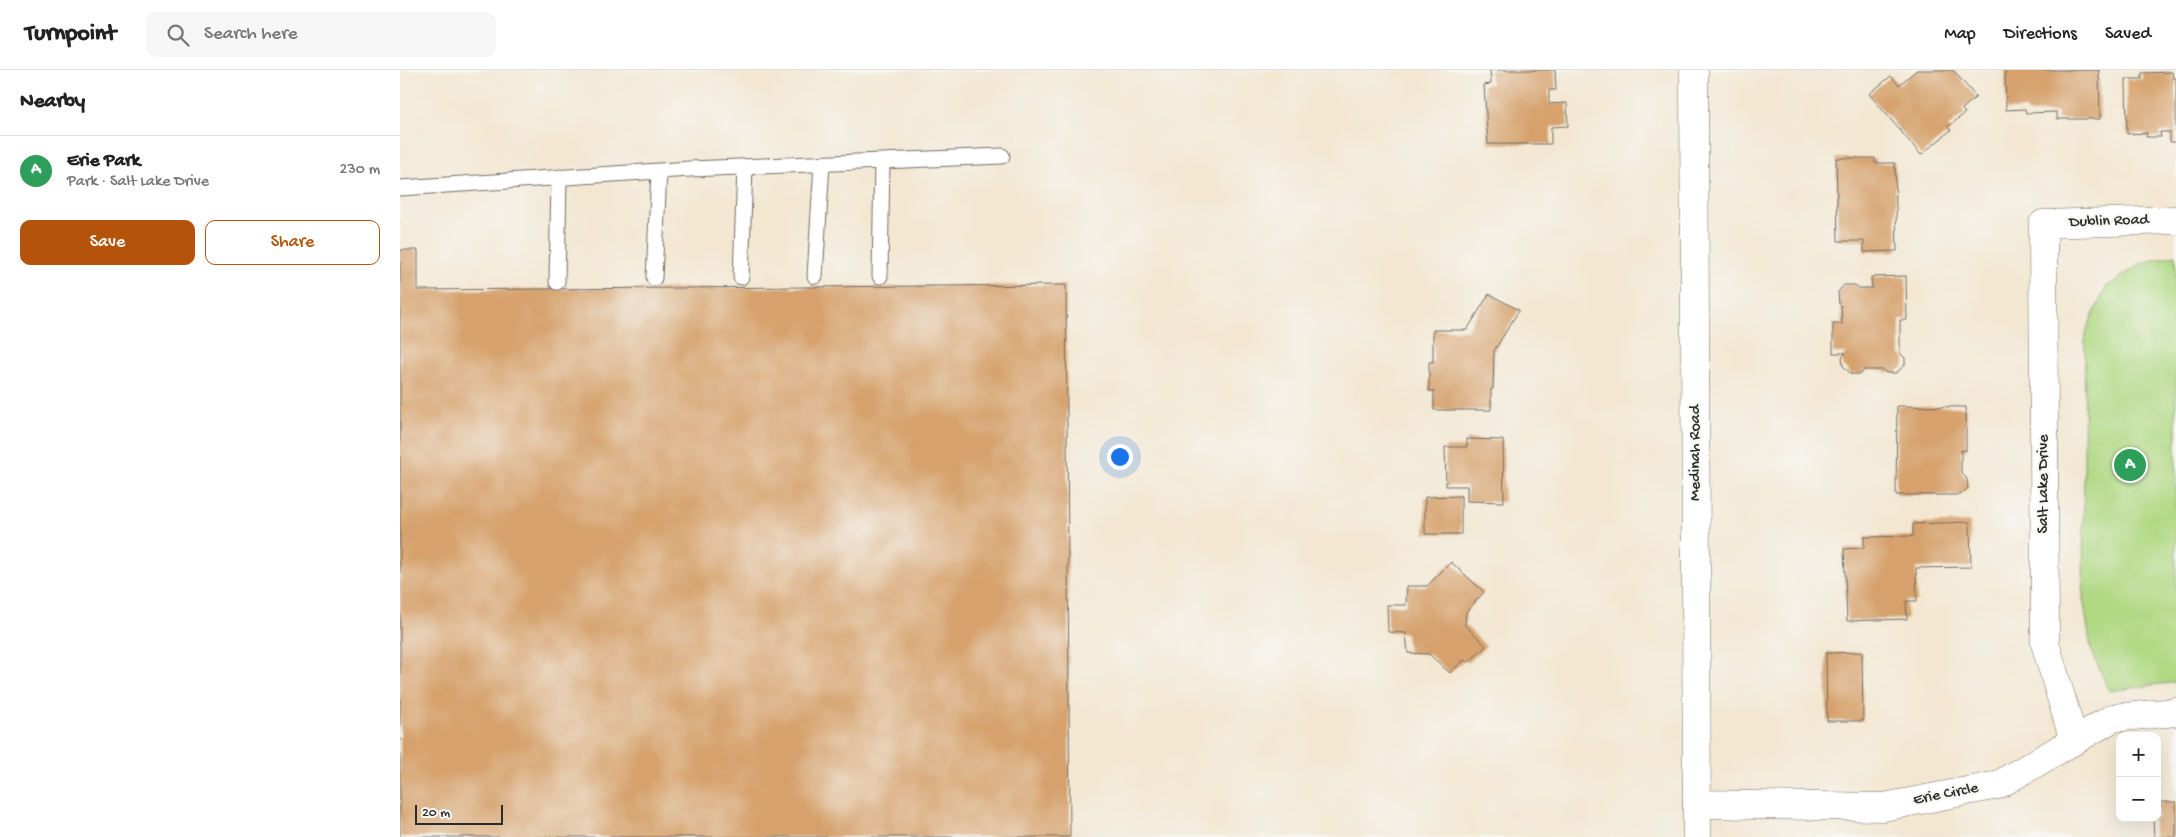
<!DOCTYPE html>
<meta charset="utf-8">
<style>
:root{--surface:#fff;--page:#f6f6f6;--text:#222;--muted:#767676;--line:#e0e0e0;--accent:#b45309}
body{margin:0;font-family:"Gochi Hand",sans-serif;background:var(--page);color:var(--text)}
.controls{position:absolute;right:15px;bottom:15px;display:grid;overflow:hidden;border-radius:10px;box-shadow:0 5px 20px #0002}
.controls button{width:45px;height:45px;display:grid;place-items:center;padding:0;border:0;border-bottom:1px solid var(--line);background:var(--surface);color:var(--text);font:25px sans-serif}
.scale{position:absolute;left:15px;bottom:12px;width:88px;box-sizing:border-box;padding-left:5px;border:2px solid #2b2b2b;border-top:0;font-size:14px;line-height:18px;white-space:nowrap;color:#2b2b2b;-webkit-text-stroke:4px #f6f6f2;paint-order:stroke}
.you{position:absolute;left:719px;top:386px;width:18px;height:18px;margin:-12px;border:4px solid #fff;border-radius:50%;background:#1a73e8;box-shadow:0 0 0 8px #1a73e833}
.badge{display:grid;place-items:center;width:32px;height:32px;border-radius:50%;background:var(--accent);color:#fff;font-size:16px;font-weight:700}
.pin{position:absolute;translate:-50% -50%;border:2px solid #fff;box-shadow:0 1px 5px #0006}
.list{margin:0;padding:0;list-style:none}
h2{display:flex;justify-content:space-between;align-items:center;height:65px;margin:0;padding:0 20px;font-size:21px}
h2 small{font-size:16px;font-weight:400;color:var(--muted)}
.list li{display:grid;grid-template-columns:32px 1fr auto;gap:15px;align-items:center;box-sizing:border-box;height:70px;padding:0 20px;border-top:1px solid var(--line)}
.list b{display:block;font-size:19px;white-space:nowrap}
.list p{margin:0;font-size:16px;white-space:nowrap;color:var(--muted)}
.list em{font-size:16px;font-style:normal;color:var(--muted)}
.actions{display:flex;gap:10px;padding:15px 20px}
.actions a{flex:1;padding:11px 0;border:1px solid var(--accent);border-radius:10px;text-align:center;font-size:18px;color:var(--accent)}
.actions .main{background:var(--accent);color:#fff}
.icon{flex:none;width:28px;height:28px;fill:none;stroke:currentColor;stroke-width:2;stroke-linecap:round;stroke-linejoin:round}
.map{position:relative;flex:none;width:1776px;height:767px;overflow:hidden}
header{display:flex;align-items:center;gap:30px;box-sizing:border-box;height:70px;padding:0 25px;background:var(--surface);border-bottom:1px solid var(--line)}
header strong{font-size:24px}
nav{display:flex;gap:28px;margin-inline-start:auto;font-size:18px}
.search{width:350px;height:45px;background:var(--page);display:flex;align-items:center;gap:12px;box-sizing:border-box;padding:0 18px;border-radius:10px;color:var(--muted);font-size:19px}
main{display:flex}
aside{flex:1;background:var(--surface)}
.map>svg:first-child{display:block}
</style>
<header>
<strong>Turnpoint</strong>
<div class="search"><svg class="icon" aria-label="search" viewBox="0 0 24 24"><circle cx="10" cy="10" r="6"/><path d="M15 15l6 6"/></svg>Search here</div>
<nav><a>Map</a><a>Directions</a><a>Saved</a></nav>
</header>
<main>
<aside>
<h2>Nearby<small></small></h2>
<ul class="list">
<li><span class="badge" style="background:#2e9e5b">A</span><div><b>Erie Park</b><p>Park · Salt Lake Drive</p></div><em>230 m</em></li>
</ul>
<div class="actions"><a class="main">Save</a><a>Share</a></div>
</aside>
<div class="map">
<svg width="1776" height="767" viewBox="0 0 1776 767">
<rect width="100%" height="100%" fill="#f6f6f2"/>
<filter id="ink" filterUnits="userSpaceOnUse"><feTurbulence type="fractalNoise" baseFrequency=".02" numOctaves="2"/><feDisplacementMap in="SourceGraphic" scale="10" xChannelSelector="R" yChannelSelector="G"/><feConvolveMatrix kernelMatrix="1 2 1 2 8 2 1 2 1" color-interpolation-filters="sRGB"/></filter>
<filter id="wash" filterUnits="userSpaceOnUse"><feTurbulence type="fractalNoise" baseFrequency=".0096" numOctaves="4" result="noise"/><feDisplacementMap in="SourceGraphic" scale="20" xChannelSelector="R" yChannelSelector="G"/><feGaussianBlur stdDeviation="1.12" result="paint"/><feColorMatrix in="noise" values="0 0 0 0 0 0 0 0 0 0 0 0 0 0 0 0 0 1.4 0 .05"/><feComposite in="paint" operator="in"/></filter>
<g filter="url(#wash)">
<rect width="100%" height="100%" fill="#f3e7d2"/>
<path fill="#b1d984" stroke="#6e8258" d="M1776,185V612L1709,621L1691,579L1683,527L1685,263L1706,217L1742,193Z"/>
<g id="blocks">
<path fill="#d6a16c" d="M1090,0H1155L1156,20H1149V34L1167,33L1168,56L1151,57V74H1088L1084,15L1091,14Z
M1517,0H1553L1576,27L1562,39L1565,43L1548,57L1551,60L1521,85L1469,24L1491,6L1499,15Z
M1605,0H1699L1700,49H1657V42L1626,43L1625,39L1606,40Z
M1772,2L1773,8H1776V72H1770V62H1760L1761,67H1746L1747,63L1727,64L1726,9H1742V3Z
M1436,88H1475V93H1495L1497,181L1464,182V171H1438Z
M0,180H18V220L666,215L670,767H0Z
M1506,206L1507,250H1500V283L1505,288V295L1496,303H1486L1483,300H1464L1461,304H1451L1443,296L1442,287L1446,283H1433V254H1442L1441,236L1439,234L1438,222L1444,215H1455L1459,218H1472L1471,207Z
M1089,224L1119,240L1094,281L1093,319H1091V340H1034V321H1029V292H1033V260H1067Z
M1497,336L1566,337V381L1561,380V402L1567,409L1568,418L1560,425H1496Z
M1067,369L1103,370L1104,432L1067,431V416H1046L1045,377H1067Z
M1061,426V464H1025V427Z
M1570,452L1571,497L1516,498L1517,531H1506L1507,549L1447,551L1444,479L1464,478V467L1513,466V454Z
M1051,492L1084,522L1066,542L1065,555L1086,576L1068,593L1064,590L1050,603L1029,584L1008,583L1006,563L988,562L987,535H1006L1007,516H1027Z
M1462,582L1463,651H1427L1426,583Z
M1757,732H1776V767H1754L1753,748H1757Z"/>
</g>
</g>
<g filter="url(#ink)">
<use href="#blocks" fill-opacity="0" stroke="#716d65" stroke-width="1"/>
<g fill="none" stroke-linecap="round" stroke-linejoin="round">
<g stroke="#716d65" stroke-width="17">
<path id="lane" d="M0,118L290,99L602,86
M415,206L422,94
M480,206L482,91
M341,207L345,97
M254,208L259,101
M157,212L159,107"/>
</g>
<g stroke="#716d65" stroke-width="29">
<path id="street" d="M1674,671L1645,573L1643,154L1776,150
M1297,734L1484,737L1598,715L1713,648L1776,642"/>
</g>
<g stroke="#716d65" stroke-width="29">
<path id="secondary" d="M1294,0L1297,767"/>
</g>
<use href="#lane" stroke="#fff" stroke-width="15"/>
<use href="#street" stroke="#fff" stroke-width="28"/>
<use href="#secondary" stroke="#fff" stroke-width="28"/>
</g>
</g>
<g text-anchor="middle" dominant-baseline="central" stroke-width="4" stroke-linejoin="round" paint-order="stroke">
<g font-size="16" fill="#2b2b2b" stroke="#f6f6f2">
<text transform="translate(1709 152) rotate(-2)">Dublin Road</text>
<text transform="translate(1296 383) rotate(-90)">Medinah Road</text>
<text transform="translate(1644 414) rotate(-90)">Salt Lake Drive</text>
<text transform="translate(1546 725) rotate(-11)">Erie Circle</text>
</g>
</g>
</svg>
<div class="controls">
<button>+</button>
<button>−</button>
</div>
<div class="scale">20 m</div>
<div class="you"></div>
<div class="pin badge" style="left:1730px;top:395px;background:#2e9e5b">A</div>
</div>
</main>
